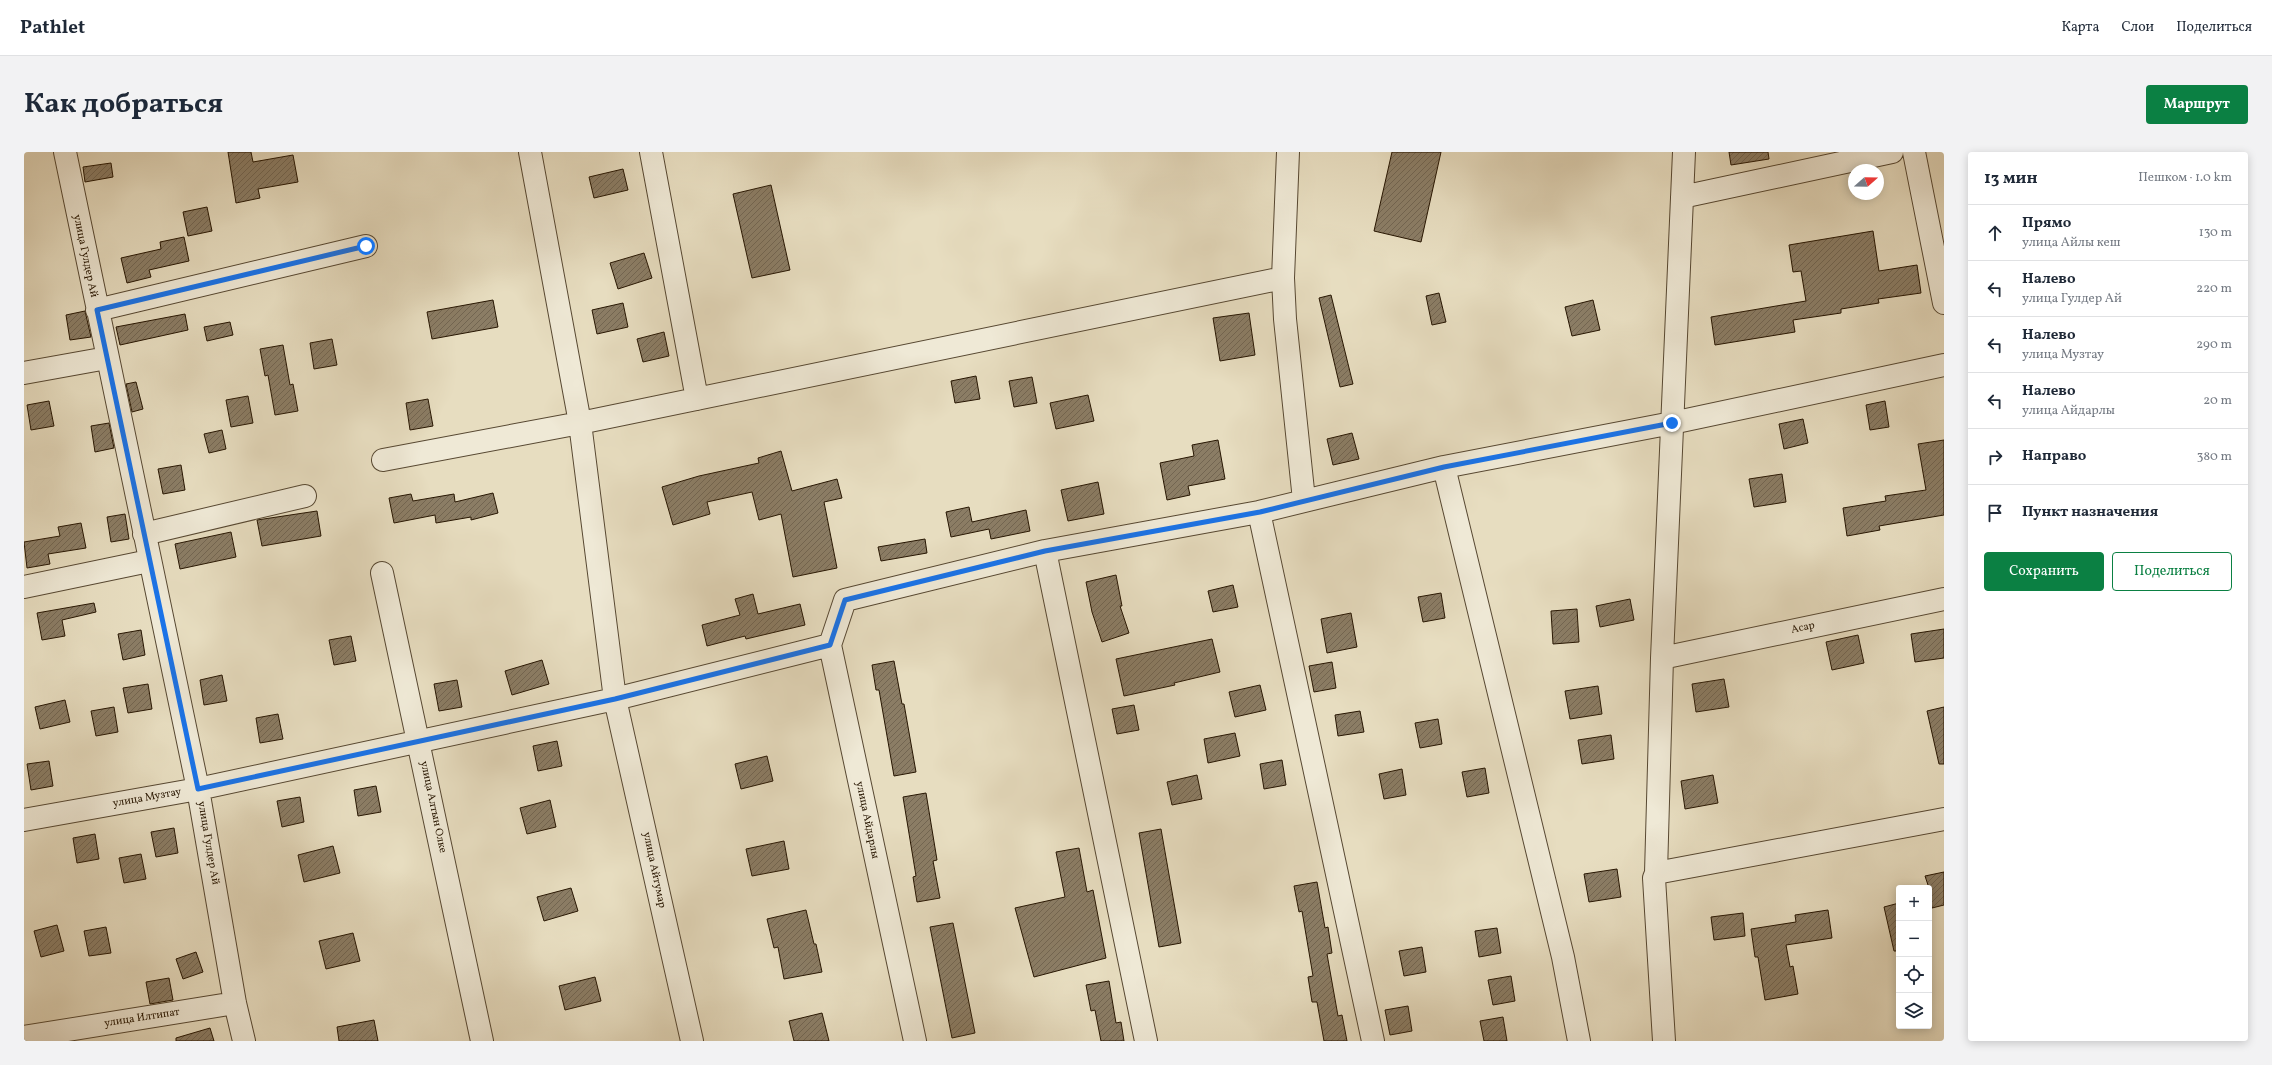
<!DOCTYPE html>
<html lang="ru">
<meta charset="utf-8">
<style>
:root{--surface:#fff;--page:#f2f2f3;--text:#1f2937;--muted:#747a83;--line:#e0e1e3;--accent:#0b8043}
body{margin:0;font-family:Vollkorn,serif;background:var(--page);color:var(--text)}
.controls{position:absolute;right:12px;bottom:12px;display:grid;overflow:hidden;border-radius:4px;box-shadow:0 2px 10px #0003}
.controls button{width:36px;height:36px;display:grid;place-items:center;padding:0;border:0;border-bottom:1px solid var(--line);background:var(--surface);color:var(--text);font:20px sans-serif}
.compass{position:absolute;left:1824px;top:12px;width:36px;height:36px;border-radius:50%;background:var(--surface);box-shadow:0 2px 10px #0003;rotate:70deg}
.stop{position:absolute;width:12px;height:12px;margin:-9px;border:3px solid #1a73e8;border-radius:50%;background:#fff}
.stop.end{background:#1a73e8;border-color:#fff;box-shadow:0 1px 4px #0008}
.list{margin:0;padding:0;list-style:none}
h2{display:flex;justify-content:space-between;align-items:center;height:52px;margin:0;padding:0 16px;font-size:17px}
h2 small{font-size:13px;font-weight:400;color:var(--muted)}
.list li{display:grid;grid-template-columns:26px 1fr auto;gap:12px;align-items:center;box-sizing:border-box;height:56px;padding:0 16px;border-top:1px solid var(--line)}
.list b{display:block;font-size:15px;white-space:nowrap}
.list p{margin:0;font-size:13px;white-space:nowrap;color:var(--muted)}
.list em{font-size:13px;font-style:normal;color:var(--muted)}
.actions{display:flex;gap:8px;padding:12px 16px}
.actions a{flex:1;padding:9px 0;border:1px solid var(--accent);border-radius:4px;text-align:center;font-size:14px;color:var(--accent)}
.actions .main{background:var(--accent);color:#fff}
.icon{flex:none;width:22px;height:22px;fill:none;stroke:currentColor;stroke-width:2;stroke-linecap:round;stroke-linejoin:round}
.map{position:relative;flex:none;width:1920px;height:889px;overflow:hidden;border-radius:4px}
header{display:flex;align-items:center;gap:24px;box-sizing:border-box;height:56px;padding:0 20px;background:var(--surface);border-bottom:1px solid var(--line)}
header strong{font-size:19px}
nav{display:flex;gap:22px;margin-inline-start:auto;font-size:14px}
.intro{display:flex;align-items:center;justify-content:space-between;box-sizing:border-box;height:96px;padding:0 24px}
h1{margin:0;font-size:28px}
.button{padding:10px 18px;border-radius:4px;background:var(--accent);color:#fff;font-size:14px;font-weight:700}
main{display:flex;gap:24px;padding:0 24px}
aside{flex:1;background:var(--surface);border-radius:4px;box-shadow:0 2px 10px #0003}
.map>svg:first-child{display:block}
</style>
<header>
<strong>Pathlet</strong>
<nav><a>Карта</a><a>Слои</a><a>Поделиться</a></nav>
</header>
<div class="intro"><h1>Как добраться</h1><a class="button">Маршрут</a></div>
<main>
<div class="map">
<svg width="1920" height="889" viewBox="0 0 1920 889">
<defs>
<pattern id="building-hatch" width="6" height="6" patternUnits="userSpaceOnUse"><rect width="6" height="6" fill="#8b7d65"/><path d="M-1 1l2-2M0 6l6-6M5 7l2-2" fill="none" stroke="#726551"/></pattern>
</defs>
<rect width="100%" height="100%" fill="#e7ddc0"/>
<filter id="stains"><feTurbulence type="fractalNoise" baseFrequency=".005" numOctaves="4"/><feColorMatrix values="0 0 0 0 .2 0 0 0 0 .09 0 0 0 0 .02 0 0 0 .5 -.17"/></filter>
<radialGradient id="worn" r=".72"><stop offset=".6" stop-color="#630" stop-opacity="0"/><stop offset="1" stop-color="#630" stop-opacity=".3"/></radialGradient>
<path fill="url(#building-hatch)" stroke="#271602" d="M204,0H227L229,10L269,3L274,30L234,37L236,46L212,51Z
M1368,0H1417L1397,90L1350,79Z
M1705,0H1744L1745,7L1707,13Z
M87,11L89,25L61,30L59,15Z
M599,17L604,38L570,46L565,25Z
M747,33L766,118L728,126L709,42Z
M183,55L188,79L164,84L159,60Z
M1849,79L1855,119L1893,113L1897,141L1854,147L1855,151L1817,157V161L1769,168L1771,180L1691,193L1687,165L1782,149L1777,119L1769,120L1765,93Z
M160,85L165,109L125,118L127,125L103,131L97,106L137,97L136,90Z
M620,101L628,126L594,137L586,111Z
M1415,141L1422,170L1408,173L1402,144Z
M1307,143L1329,232L1316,235L1295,146Z
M469,148L474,175L408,187L403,160Z
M1569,148L1576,178L1548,184L1541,155Z
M599,151L604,175L573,182L568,158Z
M61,159L67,185L46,188L42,163Z
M1225,161L1231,203L1196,209L1189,166Z
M161,162L164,178L96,193L92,175Z
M206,170L209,183L183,189L180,175Z
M640,180L645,204L619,210L613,187Z
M308,187L313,213L290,217L286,191Z
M259,193L266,233L269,232L274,259L251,263L244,223L241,224L236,197Z
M952,224L956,247L931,251L927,229Z
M1008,225L1013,251L990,255L985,229Z
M112,230L119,257L108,260L102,232Z
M1064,243L1070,269L1032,277L1026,251Z
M224,244L229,271L207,275L202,248Z
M404,247L409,274L386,278L382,251Z
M25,249L30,274L7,278L3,253Z
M1861,249L1865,275L1846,278L1842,253Z
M1779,267L1784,291L1760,297L1755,272Z
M85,271L90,296L71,300L67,274Z
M198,278L202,297L185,301L180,282Z
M1328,281L1335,307L1309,313L1303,287Z
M1194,288L1201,327L1164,334L1166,343L1143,348L1136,311L1170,304L1168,293Z
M1920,288V363L1855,374L1856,378L1823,384L1819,356L1862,349L1861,344L1902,338L1894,292Z
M757,299L768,339L813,327L818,346L800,350L813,416L769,425L757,362L735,368L728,340L683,350L686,362L649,373L638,335L675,324L735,311L734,306Z
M157,313L161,338L139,342L134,317Z
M1758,322L1762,350L1730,355L1725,327Z
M1074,330L1080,362L1044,369L1037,338Z
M469,341L474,361L447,368V365L412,371L411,363L370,371L365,346L387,342L389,349L430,342L431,350Z
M945,355L948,370L1002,358L1006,379L967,387L965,377L927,385L922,360Z
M293,359L297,384L238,394L233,368Z
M101,362L105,387L87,390L83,365Z
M57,371L62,396L24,402L26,412L3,416L0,390L36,384L34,375Z
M207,380L212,405L156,417L151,392Z
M901,387L903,401L857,409L854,395Z
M1092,423L1098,454H1096L1105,481L1078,490L1068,460L1062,430Z
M1209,433L1214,455L1189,460L1184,439Z
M1417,441L1421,466L1399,470L1394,445Z
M729,442L734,462L776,452L781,473L722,487L721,484L683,494L678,473L716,463L711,447Z
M1606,447L1610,468L1576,475L1572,454Z
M70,451L72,460L38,468L41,484L18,488L13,461Z
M1553,457L1555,490L1529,492L1527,459Z
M1327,461L1333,495L1303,501L1297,467Z
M1920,477V506L1891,510L1887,482Z
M117,478L121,503L99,508L94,482Z
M1834,483L1840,511L1808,518L1802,490Z
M327,484L332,509L310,513L305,488Z
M1188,487L1196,520L1150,531L1151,533L1100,544L1092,507Z
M518,508L525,532L488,543L481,519Z
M870,509L878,552H880L892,620L870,624L855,538H852L848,513Z
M1308,510L1312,536L1290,540L1285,514Z
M198,523L203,549L180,553L176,528Z
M1700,527L1705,555L1672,560L1668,532Z
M433,528L438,555L415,559L410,532Z
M124,532L128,557L104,561L99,536Z
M1236,533L1242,558L1211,565L1205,540Z
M1574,534L1578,562L1546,567L1541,539Z
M41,548L46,570L16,577L11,555Z
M1110,553L1115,578L1093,582L1088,557Z
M90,555L94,580L72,584L67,559Z
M1920,555V612H1915L1903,559Z
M1336,559L1340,580L1314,584L1311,563Z
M254,562L259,587L236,591L232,566Z
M1414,567L1418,592L1396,596L1391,571Z
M1211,581L1216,604L1184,611L1180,587Z
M1587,583L1590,607L1558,612L1554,588Z
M533,589L538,614L514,619L509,594Z
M743,604L749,629L717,637L711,612Z
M1258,608L1262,633L1240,637L1236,612Z
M25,609L29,634L7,638L3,612Z
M1461,616L1465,641L1443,645L1438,620Z
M1378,617L1382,643L1360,647L1355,622Z
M1173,623L1178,647L1148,653L1143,630Z
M1689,623L1694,651L1661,657L1657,629Z
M352,634L357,660L334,664L330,638Z
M902,641L913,708L909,709L916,746L893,750L889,725L892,724L879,645Z
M276,645L280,670L258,675L253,649Z
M526,648L532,675L503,682L496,656Z
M150,676L154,701L132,705L127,680Z
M1137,677L1157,791L1135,795L1115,681Z
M71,682L75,707L53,711L49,686Z
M760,689L765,717L728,724L722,697Z
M309,694L316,721L280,730L274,703Z
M1055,696L1063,740L1069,738L1082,806L1010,825L991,756L1041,745L1032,700Z
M117,702L122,727L100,731L95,706Z
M1593,717L1597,745L1565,750L1560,722Z
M1920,720V753L1908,756L1905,736L1901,724Z
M1293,730L1301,776L1304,775L1308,801L1303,802L1314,864L1318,863L1323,889H1300L1293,850H1288L1284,825L1289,824L1278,759L1275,760L1270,734Z
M547,736L554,759L520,769L513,745Z
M1875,751V799H1870L1860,755Z
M782,758L790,792H792L798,820L760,827L754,795L750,796L743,767Z
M1804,758L1808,786L1762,793L1766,815L1769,814L1774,842L1741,848L1734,805H1731L1727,777L1772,770L1771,763Z
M1719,761L1721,784L1690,788L1687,765Z
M929,771L951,881L928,886L906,775Z
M33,773L40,799L17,805L10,779Z
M82,775L87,801L65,804L60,779Z
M1473,776L1477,801L1455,805L1451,779Z
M329,781L336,809L302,817L295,789Z
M1398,795L1402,820L1380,824L1375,799Z
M172,800L179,820L159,827L152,807Z
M1487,824L1491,849L1469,853L1464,828Z
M571,825L577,849L541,858L535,834Z
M145,826L149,848L126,852L122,830Z
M1085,829L1092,871L1097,870L1100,889H1077L1071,858L1067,859L1062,833Z
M1384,854L1388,879L1366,883L1361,858Z
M798,861L805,889H770L765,869Z
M1479,865L1483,889H1460L1456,869Z
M350,868L354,889H315L313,875Z
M186,876L190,889H152V886Z"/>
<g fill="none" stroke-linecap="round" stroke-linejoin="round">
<g stroke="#574832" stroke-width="24">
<path id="minor" d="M41,0L174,637L211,851L220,889
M506,0L556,271L591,547L668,889
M627,0L673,247
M1264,0L1259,126L1261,167L1280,348
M1890,0L1920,151
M1658,45L1868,0
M73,158L342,94
M0,221L83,206
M359,308L556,271L1259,126
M1420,315L1539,805L1555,889
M1235,360L1349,889
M120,382L281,344
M1021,399L1122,889
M358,421L458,889
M0,435L125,409
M1638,506L1920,447
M0,668L174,637L591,547L806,493
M1632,721L1920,667
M0,885L211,851
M891,889L806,493L821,448L1021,399L1235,360L1420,315L1648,271L1920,213
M1640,889L1630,726L1632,721L1638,506L1660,0"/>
</g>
<use href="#minor" stroke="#efe9d6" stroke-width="22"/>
</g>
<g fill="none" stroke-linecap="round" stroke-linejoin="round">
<path stroke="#1a73e8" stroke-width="5" d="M342,94L73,158L174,637L591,547L806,493L821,448L1021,399L1236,360L1420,315L1648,271"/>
</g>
<g text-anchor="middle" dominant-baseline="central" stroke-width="4" stroke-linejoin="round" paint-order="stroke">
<g font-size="11" fill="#271602" stroke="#efe9d6">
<text transform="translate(61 104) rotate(78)">улица Гулдер Ай</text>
<text transform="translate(1779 476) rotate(-12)">Асар</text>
<text transform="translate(123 646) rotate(-10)">улица Музтау</text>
<text transform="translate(409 655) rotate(78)">улица Алтын Олке</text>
<text transform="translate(843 668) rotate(78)">улица Айдарлы</text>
<text transform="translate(184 691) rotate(80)">улица Гулдер Ай</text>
<text transform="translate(630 718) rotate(78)">улица Айтумар</text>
<text transform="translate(118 866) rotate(-9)">улица Илтипат</text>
</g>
</g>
<rect width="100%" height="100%" filter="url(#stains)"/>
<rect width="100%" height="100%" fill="url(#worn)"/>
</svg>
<div class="controls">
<button>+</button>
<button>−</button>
<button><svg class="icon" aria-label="locate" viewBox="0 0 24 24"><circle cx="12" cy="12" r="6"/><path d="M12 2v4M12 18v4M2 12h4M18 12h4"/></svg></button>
<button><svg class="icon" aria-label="layers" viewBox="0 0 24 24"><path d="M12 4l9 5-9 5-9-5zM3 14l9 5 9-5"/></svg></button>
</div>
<svg class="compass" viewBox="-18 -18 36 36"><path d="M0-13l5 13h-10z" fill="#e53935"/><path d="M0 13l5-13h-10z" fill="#747a83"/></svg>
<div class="stop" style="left:342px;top:94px"></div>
<div class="stop end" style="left:1648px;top:271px"></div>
</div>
<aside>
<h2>13 мин<small>Пешком · 1.0 km</small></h2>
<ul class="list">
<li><svg class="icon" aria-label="ahead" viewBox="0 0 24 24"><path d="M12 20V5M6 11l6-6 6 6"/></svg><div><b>Прямо</b><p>улица Айлы кеш</p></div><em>130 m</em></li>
<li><svg class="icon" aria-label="left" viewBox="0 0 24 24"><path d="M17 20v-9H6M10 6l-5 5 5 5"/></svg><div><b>Налево</b><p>улица Гулдер Ай</p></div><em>220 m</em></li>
<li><svg class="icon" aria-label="left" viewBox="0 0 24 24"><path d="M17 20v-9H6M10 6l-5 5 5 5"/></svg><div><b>Налево</b><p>улица Музтау</p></div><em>290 m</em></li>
<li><svg class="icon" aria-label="left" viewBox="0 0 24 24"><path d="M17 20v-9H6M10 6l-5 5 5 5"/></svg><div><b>Налево</b><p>улица Айдарлы</p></div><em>20 m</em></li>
<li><svg class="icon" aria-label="right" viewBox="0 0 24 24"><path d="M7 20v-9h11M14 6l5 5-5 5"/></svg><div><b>Направо</b></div><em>380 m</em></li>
<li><svg class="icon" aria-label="arrive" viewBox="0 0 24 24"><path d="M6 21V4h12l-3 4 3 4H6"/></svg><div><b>Пункт назначения</b></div></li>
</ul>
<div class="actions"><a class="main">Сохранить</a><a>Поделиться</a></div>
</aside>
</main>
